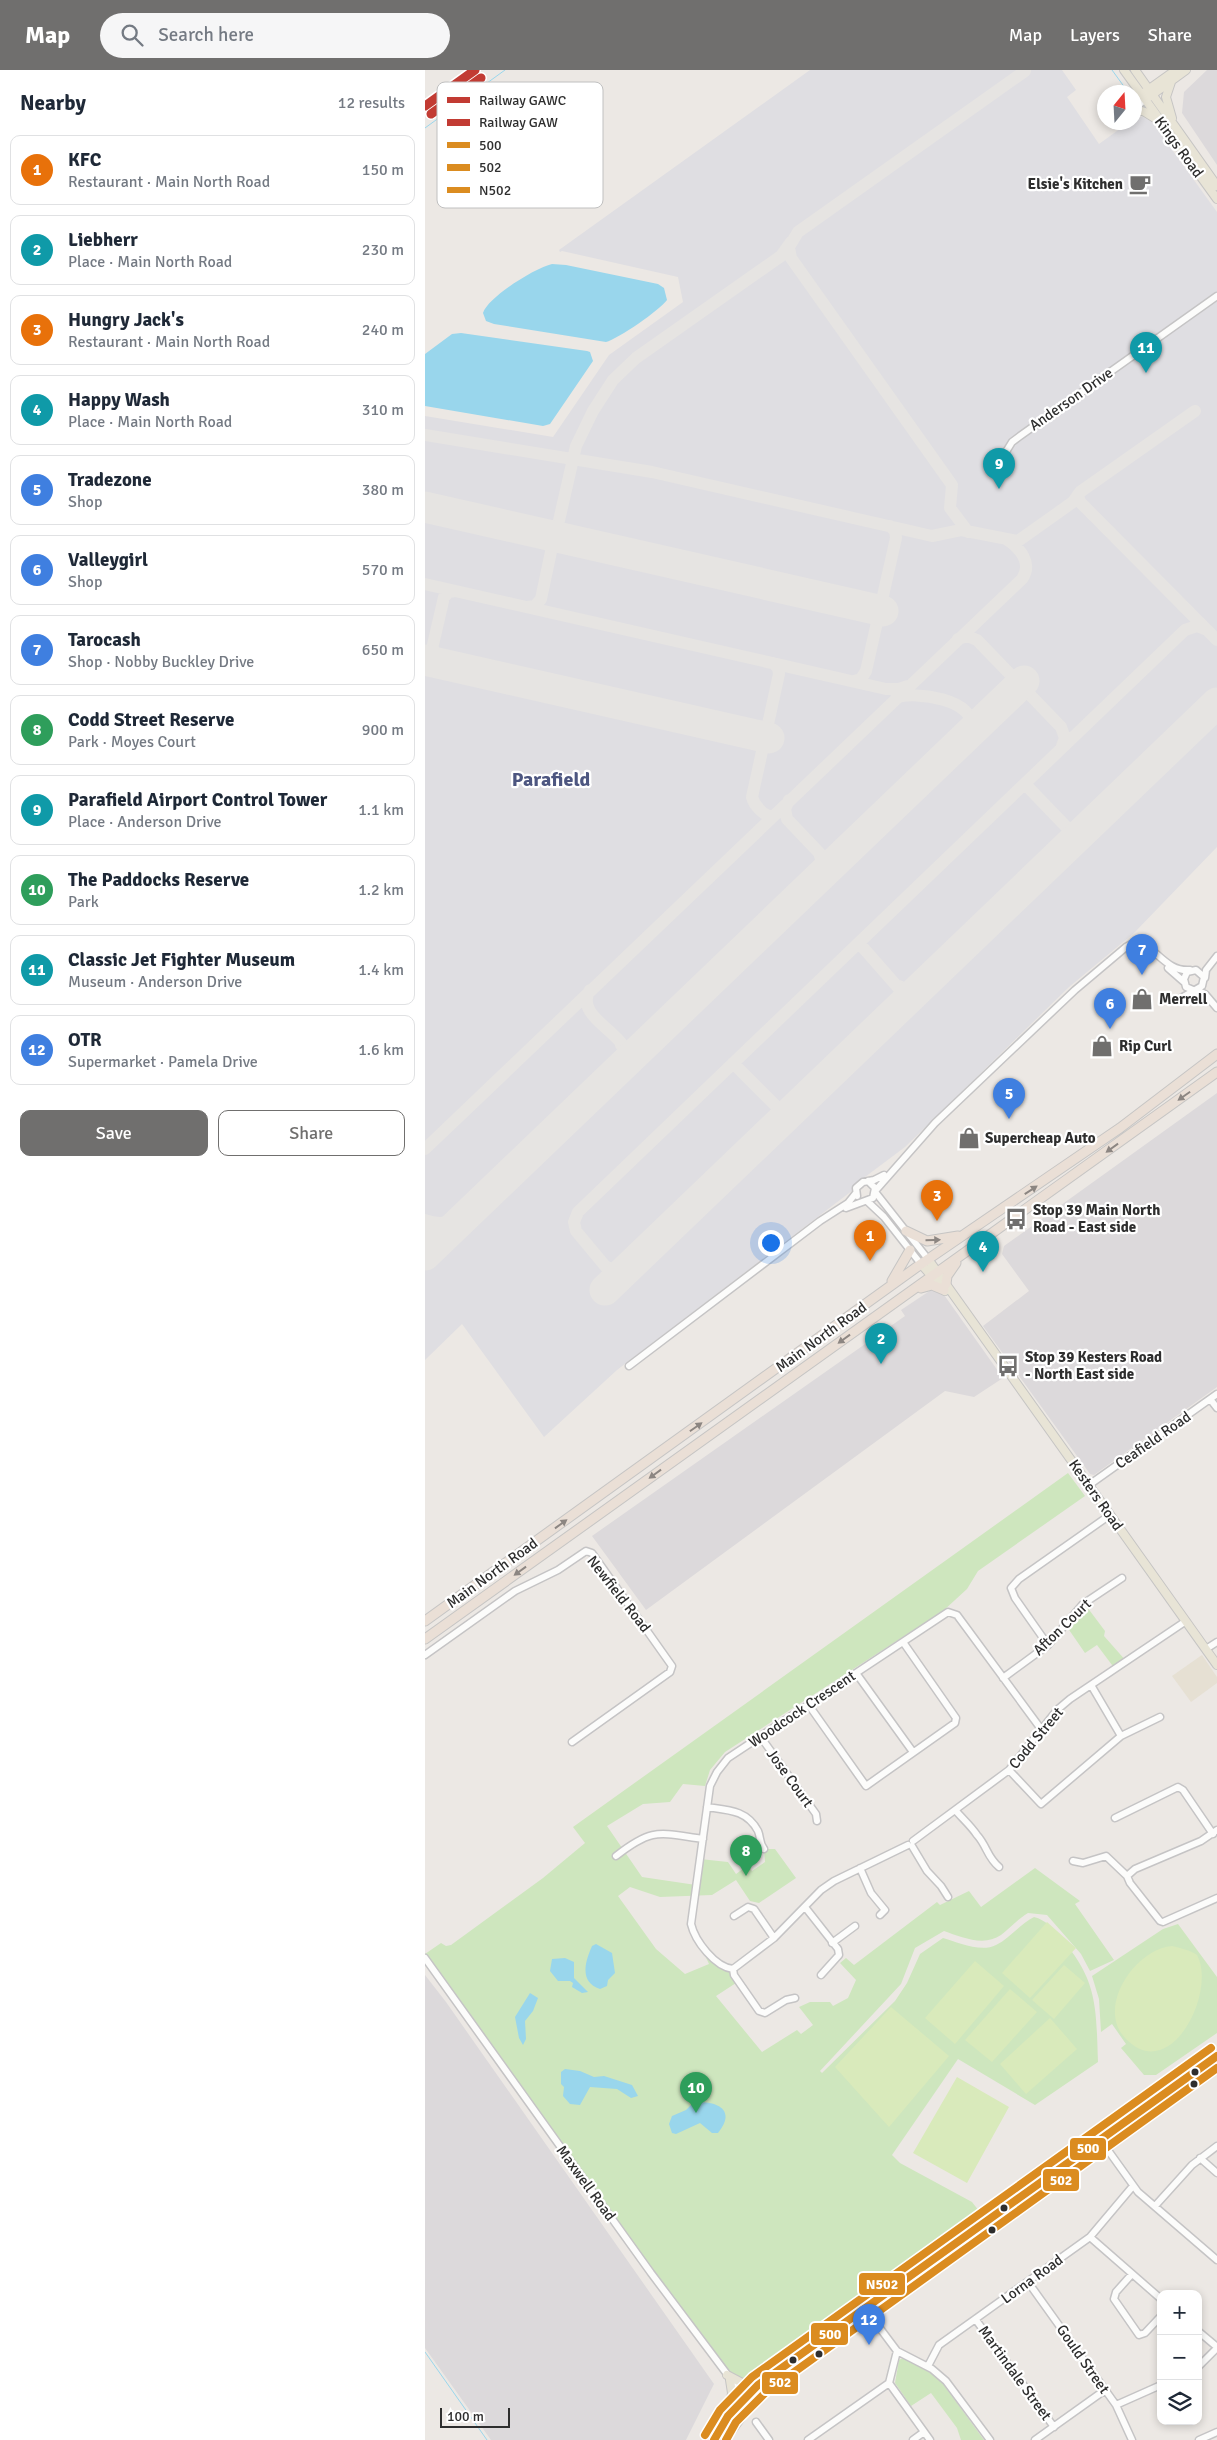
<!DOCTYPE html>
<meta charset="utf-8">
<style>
:root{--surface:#fff;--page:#f6f6f7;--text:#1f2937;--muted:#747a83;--line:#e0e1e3;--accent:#706f6e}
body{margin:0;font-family:Signika,sans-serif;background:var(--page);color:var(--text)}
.controls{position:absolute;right:15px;bottom:15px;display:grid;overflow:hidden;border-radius:10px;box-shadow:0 2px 8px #0003}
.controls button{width:45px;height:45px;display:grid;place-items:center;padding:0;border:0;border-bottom:1px solid var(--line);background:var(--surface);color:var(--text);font:25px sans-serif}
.compass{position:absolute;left:672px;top:15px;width:45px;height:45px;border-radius:50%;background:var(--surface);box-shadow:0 2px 8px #0003;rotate:18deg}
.scale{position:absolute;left:15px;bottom:12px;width:70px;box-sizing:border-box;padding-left:5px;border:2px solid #2e2e2e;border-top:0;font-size:14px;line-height:18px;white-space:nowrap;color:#2e2e2e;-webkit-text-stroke:4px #fff;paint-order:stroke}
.you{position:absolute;left:345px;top:1172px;width:18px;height:18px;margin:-12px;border:4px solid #fff;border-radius:50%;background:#1a73e8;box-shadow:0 0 0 8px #1a73e833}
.badge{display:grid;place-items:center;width:32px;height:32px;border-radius:50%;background:var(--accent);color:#fff;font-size:16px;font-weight:700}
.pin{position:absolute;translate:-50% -41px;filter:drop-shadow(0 1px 2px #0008)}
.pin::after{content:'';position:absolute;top:26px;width:18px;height:15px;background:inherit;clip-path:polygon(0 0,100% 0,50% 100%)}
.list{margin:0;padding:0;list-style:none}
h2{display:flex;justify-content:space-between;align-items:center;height:65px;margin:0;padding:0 20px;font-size:21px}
h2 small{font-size:16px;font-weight:400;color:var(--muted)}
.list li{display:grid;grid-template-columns:32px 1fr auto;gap:15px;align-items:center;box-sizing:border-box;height:70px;margin:0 10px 10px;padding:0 10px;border:1px solid var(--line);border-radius:10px}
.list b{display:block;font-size:19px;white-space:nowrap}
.list p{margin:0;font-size:16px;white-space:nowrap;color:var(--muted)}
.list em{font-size:16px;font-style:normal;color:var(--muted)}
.actions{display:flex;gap:10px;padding:15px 20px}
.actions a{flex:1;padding:11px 0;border:1px solid var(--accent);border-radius:10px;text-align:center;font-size:18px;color:var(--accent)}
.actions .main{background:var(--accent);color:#fff}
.icon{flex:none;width:28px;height:28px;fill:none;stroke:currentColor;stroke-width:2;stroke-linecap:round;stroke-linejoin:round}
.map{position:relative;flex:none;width:792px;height:2370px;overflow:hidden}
header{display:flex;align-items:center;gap:30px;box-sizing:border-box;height:70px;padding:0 25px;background:var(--accent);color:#fff}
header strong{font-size:24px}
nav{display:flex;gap:28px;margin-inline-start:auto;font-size:18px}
.search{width:350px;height:45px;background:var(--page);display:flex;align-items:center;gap:12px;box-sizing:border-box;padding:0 18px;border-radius:28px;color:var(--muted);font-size:19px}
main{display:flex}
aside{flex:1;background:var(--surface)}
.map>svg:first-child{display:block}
</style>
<header>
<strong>Map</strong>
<div class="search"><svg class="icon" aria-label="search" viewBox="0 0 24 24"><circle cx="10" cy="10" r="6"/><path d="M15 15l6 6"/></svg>Search here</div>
<nav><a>Map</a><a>Layers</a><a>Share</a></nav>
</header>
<main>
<aside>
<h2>Nearby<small>12 results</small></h2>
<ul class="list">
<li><span class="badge" style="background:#e8710a">1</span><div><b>KFC</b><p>Restaurant · Main North Road</p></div><em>150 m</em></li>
<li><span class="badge" style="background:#0f9aa8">2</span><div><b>Liebherr</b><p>Place · Main North Road</p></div><em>230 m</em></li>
<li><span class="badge" style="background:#e8710a">3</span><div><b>Hungry Jack's</b><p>Restaurant · Main North Road</p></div><em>240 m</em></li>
<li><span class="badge" style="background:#0f9aa8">4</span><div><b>Happy Wash</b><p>Place · Main North Road</p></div><em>310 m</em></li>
<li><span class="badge" style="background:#3f7fe0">5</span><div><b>Tradezone</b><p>Shop</p></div><em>380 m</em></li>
<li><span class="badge" style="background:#3f7fe0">6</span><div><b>Valleygirl</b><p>Shop</p></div><em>570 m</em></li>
<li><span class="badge" style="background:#3f7fe0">7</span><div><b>Tarocash</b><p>Shop · Nobby Buckley Drive</p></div><em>650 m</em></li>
<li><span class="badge" style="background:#2e9e5b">8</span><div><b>Codd Street Reserve</b><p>Park · Moyes Court</p></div><em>900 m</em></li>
<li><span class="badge" style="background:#0f9aa8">9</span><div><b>Parafield Airport Control Tower</b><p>Place · Anderson Drive</p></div><em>1.1 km</em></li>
<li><span class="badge" style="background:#2e9e5b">10</span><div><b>The Paddocks Reserve</b><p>Park</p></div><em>1.2 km</em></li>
<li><span class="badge" style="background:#0f9aa8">11</span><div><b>Classic Jet Fighter Museum</b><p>Museum · Anderson Drive</p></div><em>1.4 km</em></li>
<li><span class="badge" style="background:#3f7fe0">12</span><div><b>OTR</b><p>Supermarket · Pamela Drive</p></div><em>1.6 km</em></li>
</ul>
<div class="actions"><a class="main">Save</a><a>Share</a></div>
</aside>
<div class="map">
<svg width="792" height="2370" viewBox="0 0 792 2370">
<rect width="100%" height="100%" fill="#ece8e4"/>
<path fill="#dcd9db" d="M782,0H792V95L757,43L759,22Z
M792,1023V1317L669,1405L665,1404L558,1256L604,1221L577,1184L579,1176Z
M506,1220L517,1222L578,1308L549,1327L520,1321L221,1540L167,1466L480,1246L476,1240Z
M0,1905L21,1932L289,2314L261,2370H66L0,2278Z"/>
<path fill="#e6e0d3" d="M777,1585L792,1607V1613L766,1632L747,1606Z"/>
<path fill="#dfdee2" d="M385,0H637L651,20L642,27L674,74L703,53L710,52V47H718L727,52L792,142V777L709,863L644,917L480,1077L432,1113L428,1120L192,1300L119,1367L37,1254L0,1290V346L128,367L184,285L258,232L253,207L137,181L135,182L134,180Z"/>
<path fill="#cee6be" d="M643,1403L660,1426L553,1501L542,1519L518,1541L300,1682L285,1700L280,1716L258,1714L245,1732L218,1734L182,1756L217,1807L271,1815L275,1789L303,1792L311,1804L323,1795L327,1801L340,1792L339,1779H350L371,1808L334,1833L325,1831L311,1810L287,1825L235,1827L205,1817L193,1826L231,1879L260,1904L284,1894L278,1881L305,1902L311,1913L291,1926L337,1982L372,1960L376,1964L388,1955L374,1937L385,1932H405L408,1936L423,1928L431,1910L415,1893L421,1888L429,1895L512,1832L515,1835L544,1821L556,1837L610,1798L655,1831L650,1834L689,1890L665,1901L656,1884L622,1845L603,1843C593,1849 585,1858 576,1865C559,1877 536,1867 519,1861L490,1878L476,1914L395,2001L397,2003L470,1931L482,1913L495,1884L518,1868C532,1872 556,1883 571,1875C585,1868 595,1854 609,1847C621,1850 627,1858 635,1867C673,1910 671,1937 673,1992L610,2035L533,1989L467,2085L475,2093L547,2132L561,2150L324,2322L312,2317L0,1888V1884L16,1873L21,1876L26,1875L118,1808L160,1773L148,1757Z
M659,1533L680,1561L679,1566L702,1592L690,1599L672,1575L660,1583L640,1554Z
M753,1854L792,1907V1963L731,2005H719L696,1978L701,1974L687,1954L676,1962L674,1929L667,1906L738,1859Z
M478,2288L513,2307L559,2370H536L532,2358L506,2323L486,2336L470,2313L474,2290Z"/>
<path fill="#d9eabb" d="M622,1852L651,1878L605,1928L577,1903Z
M747,1876C755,1878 765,1880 772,1885C792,1921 746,2015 701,1969C670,1938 710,1879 747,1876Z
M550,1891L579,1916L530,1974L500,1948Z
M639,1895L660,1913L629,1949L607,1930Z
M585,1919L612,1942L567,1992L540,1970Z
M466,1937L524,1986L464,2057L410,1997Z
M625,1948L652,1979L601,2024L575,1994Z
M532,2007L584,2037L542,2113L488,2083Z"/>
<path fill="#99d6ec" d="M127,194L141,195L233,214L239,218L242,230C235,240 193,269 181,272L69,254L61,251L58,243C63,227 110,198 127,194Z
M36,263L162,281L165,282L168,291L125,354L118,356L0,336V284L27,264Z
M171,1874L187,1883L190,1903L183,1910L182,1916L175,1919C154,1912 160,1892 167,1876Z
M140,1888L149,1892V1908L163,1922L157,1923L147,1917L148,1913L145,1911H133L125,1901L127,1889Z
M105,1923L113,1928L108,1941L100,1951L101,1969L98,1975L94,1968L90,1947Z
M140,1999L155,2001L169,2007L179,2006L207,2015L213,2026L206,2028L192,2019L165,2017L155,2035L145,2034L138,2026L139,2017L136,2014V2002Z
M269,2032C292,2031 312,2039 293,2063H287L275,2053L251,2064L247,2063L244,2054L247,2046L261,2040Z"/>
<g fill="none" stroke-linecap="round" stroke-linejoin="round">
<path stroke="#99d6ec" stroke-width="1" d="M687,0L703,22
M0,58L80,0
M0,2282L62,2370"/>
<path stroke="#e6e4e2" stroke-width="12" d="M0,365L227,402L507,466L536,460L593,471L648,432L655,422L770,341
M653,425L655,432L792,570
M96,459C109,462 124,463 127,477L116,529L110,536L102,537
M543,462L525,438L527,415L366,188L364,177L373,162L600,1
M166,475C153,471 135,471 133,455L151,376L168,341L188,310L211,288L356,186L366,172
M0,514L461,619H474L483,616
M425,534C438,536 450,541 457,528
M533,569L542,566L552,570L636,657L640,668L636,679
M8,578C8,595 27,595 40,599
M0,586L7,579L19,527L24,522L30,521
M429,611L436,609L441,601L471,468L470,461L465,456
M471,628C488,620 555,630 545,659C541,670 519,687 510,696
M555,653C568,641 595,624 585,604
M311,661C323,664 336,665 337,680
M600,714L652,768
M364,730L360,739L362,749L401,790L413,789L451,753
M348,746C339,747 329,735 327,727L354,604L353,598L348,593
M359,841C372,828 405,807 395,786
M434,873L477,922L476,935L459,953
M474,916C490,925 500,912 512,902
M196,975C216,988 240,955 253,942
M308,993L361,1046
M162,1029C171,1020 196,1001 200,990C209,965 147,949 165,920
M0,1079L597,509C608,493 595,478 581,469
M0,1150C31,1162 51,1135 72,1116
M0,1154L5,1169L0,1184
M180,1196C198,1208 213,1187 225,1176
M191,1209L151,1161L149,1152L153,1142L760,560L772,556L782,560"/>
<path stroke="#e6e4e2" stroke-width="31" d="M0,437L458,541
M0,590L344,668
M0,1185L599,611
M180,1220L792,633"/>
<g stroke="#c5c4c5" stroke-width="9">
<path id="minor" d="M710,30L717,24
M710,39L720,29
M690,55L693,52
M579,385L587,372L595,366L792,226
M743,898L759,912
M780,908L781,900L792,886
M771,920L780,924L792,938
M751,931L777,916L779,907L771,900L762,902L759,909L761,917L768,920
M451,1120L510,1053L650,920L701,877L712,871C732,878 741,902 765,900
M451,1123L503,1189
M432,1126L431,1118L438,1112L449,1110L459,1105
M442,1131L459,1147L496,1194
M421,1138L448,1128L450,1118L443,1111
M204,1296L395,1151L423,1133L431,1123
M785,1329L792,1338
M664,1415L792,1324
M623,1575L590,1528L586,1518L594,1509L685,1445
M781,1579L792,1572
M0,1585L90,1521L133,1500L161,1481L167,1483L247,1596L245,1602L147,1672
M431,1603L488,1682
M578,1608L623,1575L658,1534L697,1508
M666,1615L696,1666
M383,1634L441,1716L530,1653L531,1648L478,1572
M335,1666L391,1744L392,1751
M584,1700L616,1734L696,1666L735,1647
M282,1737C303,1740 322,1740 333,1761C336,1768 334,1773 339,1779
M531,1741C538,1749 546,1756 552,1765C562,1776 562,1787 574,1797
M690,1748L753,1717L758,1720L788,1764
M792,1760L776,1771L710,1799L702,1806L705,1813L735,1851L738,1852L792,1828
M488,1771L584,1700L632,1640L645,1629L761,1551
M487,1776L502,1801L516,1816L523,1827
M191,1786C228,1757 234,1763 278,1769
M648,1791L658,1793L681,1786L702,1806
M435,1798L446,1823L460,1840L455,1845
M380,1837L413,1879L414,1885L396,1905
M309,1846L323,1837L329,1839L349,1868
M407,1873L430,1856
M0,1888L226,2203L323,2332
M308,1899C290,1897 270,1871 266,1854L285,1716L292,1702L303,1688L523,1542L532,1545L616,1659
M308,1899L349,1868L396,1820L409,1811L483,1775
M308,1899L309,1905L334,1941L340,1943L361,1930L370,1928
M680,2076L713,2122L792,2190
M775,2088L792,2103
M730,2136L767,2095L792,2076
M665,2167L736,2229
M707,2204L691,2222L689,2229L714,2265L720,2263L736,2246
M603,2212L691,2335L707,2370
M445,2245L472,2281L507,2299L521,2311L565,2370
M551,2250L629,2357
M773,2261L792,2277
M503,2296L514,2275L665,2167L708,2116
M773,2297L792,2278
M464,2313L505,2370
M691,2335L736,2315
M331,2352L344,2370
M383,2370L464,2313L472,2281
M488,2370L499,2362
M610,2370L680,2320
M774,2370L792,2362"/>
</g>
<g stroke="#c6c5c4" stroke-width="10">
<path id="major" d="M699,0L792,129
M710,0L792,116
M746,12L741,27L747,48
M720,22L751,0
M724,27L761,0
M710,39L720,42L733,50
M503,1189L792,1595
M496,1194L520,1221
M302,2305L321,2315H333
M303,2346L307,2323L305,2310
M289,2370L303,2346L333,2315L792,1986
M300,2370L325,2335L355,2310L792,1995"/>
</g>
<g stroke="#c6c5c4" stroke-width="11">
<path id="highway" d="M481,1161L502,1171L533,1166
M467,1211L485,1180
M521,1214L522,1206L531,1193
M496,1218L507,1215L519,1220
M0,1551L496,1194L695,1058L792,984
M0,1569L792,1002"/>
</g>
<use href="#minor" stroke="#fcfcfb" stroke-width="6"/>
<use href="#major" stroke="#e8e4d6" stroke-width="8"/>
<use href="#highway" stroke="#eadfd6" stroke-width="9"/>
<g stroke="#fff" stroke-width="11">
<path id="bus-1" d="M289,2370L303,2346L333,2315L792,1986"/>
</g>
<g stroke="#fff" stroke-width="11">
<path id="bus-2" d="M301,2370L311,2352L340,2323L792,1998"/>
</g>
<g stroke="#fff" stroke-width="11">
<path id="bus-3" d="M280,2365L295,2340L327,2307L786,1978"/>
</g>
<use href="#bus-1" stroke="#db8c20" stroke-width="8"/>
<use href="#bus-2" stroke="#db8c20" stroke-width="8"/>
<use href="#bus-3" stroke="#db8c20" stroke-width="8"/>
<g stroke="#fff" stroke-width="12">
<path id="rail-1" d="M0,36L50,0"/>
</g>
<g stroke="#fff" stroke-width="12">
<path id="rail-2" d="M6,44L56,8"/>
</g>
<use href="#rail-1" stroke="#c23b33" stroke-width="9"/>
<use href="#rail-2" stroke="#c23b33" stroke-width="9"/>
</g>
<defs><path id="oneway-solid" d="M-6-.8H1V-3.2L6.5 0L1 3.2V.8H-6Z" transform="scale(1.25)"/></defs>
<g fill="#8c8682">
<use href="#oneway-solid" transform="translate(759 1026) rotate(145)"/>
<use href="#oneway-solid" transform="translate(687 1078) rotate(144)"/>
<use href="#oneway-solid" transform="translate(606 1120) rotate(-33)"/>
<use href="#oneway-solid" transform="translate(508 1170) rotate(-1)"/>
<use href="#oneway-solid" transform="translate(419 1269) rotate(144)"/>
<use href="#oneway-solid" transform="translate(271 1357) rotate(-35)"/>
<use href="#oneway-solid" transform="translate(230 1404) rotate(144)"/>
<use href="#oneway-solid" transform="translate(136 1454) rotate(-36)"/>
<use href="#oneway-solid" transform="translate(95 1501) rotate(144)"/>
</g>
<defs>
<g id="cafe-bare" transform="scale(1.725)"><path d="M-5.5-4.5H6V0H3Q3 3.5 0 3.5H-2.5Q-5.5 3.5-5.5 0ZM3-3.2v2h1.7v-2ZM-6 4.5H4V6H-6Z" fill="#706f6e" stroke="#fff" stroke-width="2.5" paint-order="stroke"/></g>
<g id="shop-bare" transform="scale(1.725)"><path d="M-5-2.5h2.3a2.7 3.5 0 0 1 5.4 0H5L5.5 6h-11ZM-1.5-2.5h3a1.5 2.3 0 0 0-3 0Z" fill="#706f6e" stroke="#fff" stroke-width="2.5" paint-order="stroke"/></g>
<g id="bus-bare" transform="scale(1.725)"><path d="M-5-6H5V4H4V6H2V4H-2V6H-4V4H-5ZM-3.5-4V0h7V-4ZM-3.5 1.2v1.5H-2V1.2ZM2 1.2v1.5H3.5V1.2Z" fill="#706f6e" stroke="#fff" stroke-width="2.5" paint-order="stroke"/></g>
</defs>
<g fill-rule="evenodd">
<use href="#cafe-bare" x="715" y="114"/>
<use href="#shop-bare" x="717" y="929"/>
<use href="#shop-bare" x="677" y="976"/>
<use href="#shop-bare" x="544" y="1068"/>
<use href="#bus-bare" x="591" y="1149"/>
<use href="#bus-bare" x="583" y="1296"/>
</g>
<g fill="#2e2e2e" stroke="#fff" stroke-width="2">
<circle cx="770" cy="2002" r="4.5"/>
<circle cx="769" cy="2014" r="4.5"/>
<circle cx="579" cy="2138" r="4.5"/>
<circle cx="567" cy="2160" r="4.5"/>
<circle cx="394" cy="2284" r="4.5"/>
<circle cx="368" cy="2290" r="4.5"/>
</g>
<g text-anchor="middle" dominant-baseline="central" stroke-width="4.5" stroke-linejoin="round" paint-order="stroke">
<g font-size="15" fill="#2e2e2e" stroke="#fff">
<text transform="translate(754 77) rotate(54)">Kings Road</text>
<text transform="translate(646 329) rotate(-35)">Anderson Drive</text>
<text transform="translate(396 1267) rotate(-36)">Main North Road</text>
<text transform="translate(728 1370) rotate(-35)">Ceafield Road</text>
<text transform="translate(671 1425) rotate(55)">Kesters Road</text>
<text transform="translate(67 1503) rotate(-36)">Main North Road</text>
<text transform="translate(194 1524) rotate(52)">Newfield Road</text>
<text transform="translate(637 1557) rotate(-44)">Afton Court</text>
<text transform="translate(377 1639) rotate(-34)">Woodcock Crescent</text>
<text transform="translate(611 1668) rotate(-50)">Codd Street</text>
<text transform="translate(365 1708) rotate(54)">Jose Court</text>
<text transform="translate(161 2113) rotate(54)">Maxwell Road</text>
<text transform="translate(607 2209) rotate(-36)">Lorna Road</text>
<text transform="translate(658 2289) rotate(55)">Gould Street</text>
<text transform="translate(590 2303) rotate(54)">Martindale Street</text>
</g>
<g font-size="15" font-weight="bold" fill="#2e2e2e" stroke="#fff" text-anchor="start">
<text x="698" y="114" text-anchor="end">Elsie's Kitchen</text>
<text x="734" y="929">Merrell</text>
<text x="694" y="976">Rip Curl</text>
<text x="560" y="1068">Supercheap Auto</text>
<text x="608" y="1140">Stop 39 Main North<tspan x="608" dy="17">Road - East side</tspan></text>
<text x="600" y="1287">Stop 39 Kesters Road<tspan x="600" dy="17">- North East side</tspan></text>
</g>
<g font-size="20" font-weight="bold" fill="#4d5680" stroke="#fff">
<text x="126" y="709">Parafield</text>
</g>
</g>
<rect x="12" y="12" width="166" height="126" rx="8" fill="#fff" stroke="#c0c0c0" stroke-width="1"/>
<rect x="22" y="27" width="23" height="6" fill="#c23b33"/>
<rect x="22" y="49" width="23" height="7" fill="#c23b33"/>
<rect x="22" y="72" width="23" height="6" fill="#db8c20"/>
<rect x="22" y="94" width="23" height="7" fill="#db8c20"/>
<rect x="22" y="117" width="23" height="6" fill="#db8c20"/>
<g font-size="14" fill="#2e2e2e">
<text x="54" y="35">Railway GAWC</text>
<text x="54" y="57">Railway GAW</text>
<text x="54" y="80">500</text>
<text x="54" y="102">502</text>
<text x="54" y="125">N502</text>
</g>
<g stroke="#fff" stroke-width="2">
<rect x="644" y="2067" width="38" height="24" rx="5" fill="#db8c20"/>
<rect x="617" y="2098" width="38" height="24" rx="5" fill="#db8c20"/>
<rect x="433" y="2202" width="48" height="24" rx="5" fill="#db8c20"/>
<rect x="385" y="2252" width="39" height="24" rx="5" fill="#db8c20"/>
<rect x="336" y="2301" width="38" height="24" rx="5" fill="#db8c20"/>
</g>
<g font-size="14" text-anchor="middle" font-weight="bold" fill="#fff">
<text x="663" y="2083">500</text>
<text x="636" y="2115">502</text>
<text x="457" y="2219">N502</text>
<text x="405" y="2269">500</text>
<text x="355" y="2317">502</text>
</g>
</svg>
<div class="controls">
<button>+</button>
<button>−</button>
<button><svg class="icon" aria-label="layers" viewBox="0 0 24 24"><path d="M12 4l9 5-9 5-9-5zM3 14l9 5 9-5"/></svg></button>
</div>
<svg class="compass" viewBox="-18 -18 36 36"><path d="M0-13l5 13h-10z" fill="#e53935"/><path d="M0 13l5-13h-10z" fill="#747a83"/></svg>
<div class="scale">100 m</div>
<div class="you"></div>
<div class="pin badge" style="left:445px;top:1191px;background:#e8710a">1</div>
<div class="pin badge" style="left:456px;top:1294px;background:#0f9aa8">2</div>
<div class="pin badge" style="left:512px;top:1151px;background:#e8710a">3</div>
<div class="pin badge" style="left:558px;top:1202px;background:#0f9aa8">4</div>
<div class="pin badge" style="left:584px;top:1049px;background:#3f7fe0">5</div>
<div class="pin badge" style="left:685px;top:959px;background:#3f7fe0">6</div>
<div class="pin badge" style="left:717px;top:905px;background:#3f7fe0">7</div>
<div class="pin badge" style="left:321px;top:1806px;background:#2e9e5b">8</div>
<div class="pin badge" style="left:574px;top:419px;background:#0f9aa8">9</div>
<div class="pin badge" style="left:271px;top:2043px;background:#2e9e5b">10</div>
<div class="pin badge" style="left:721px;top:303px;background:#0f9aa8">11</div>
<div class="pin badge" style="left:444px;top:2275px;background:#3f7fe0">12</div>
</div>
</main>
